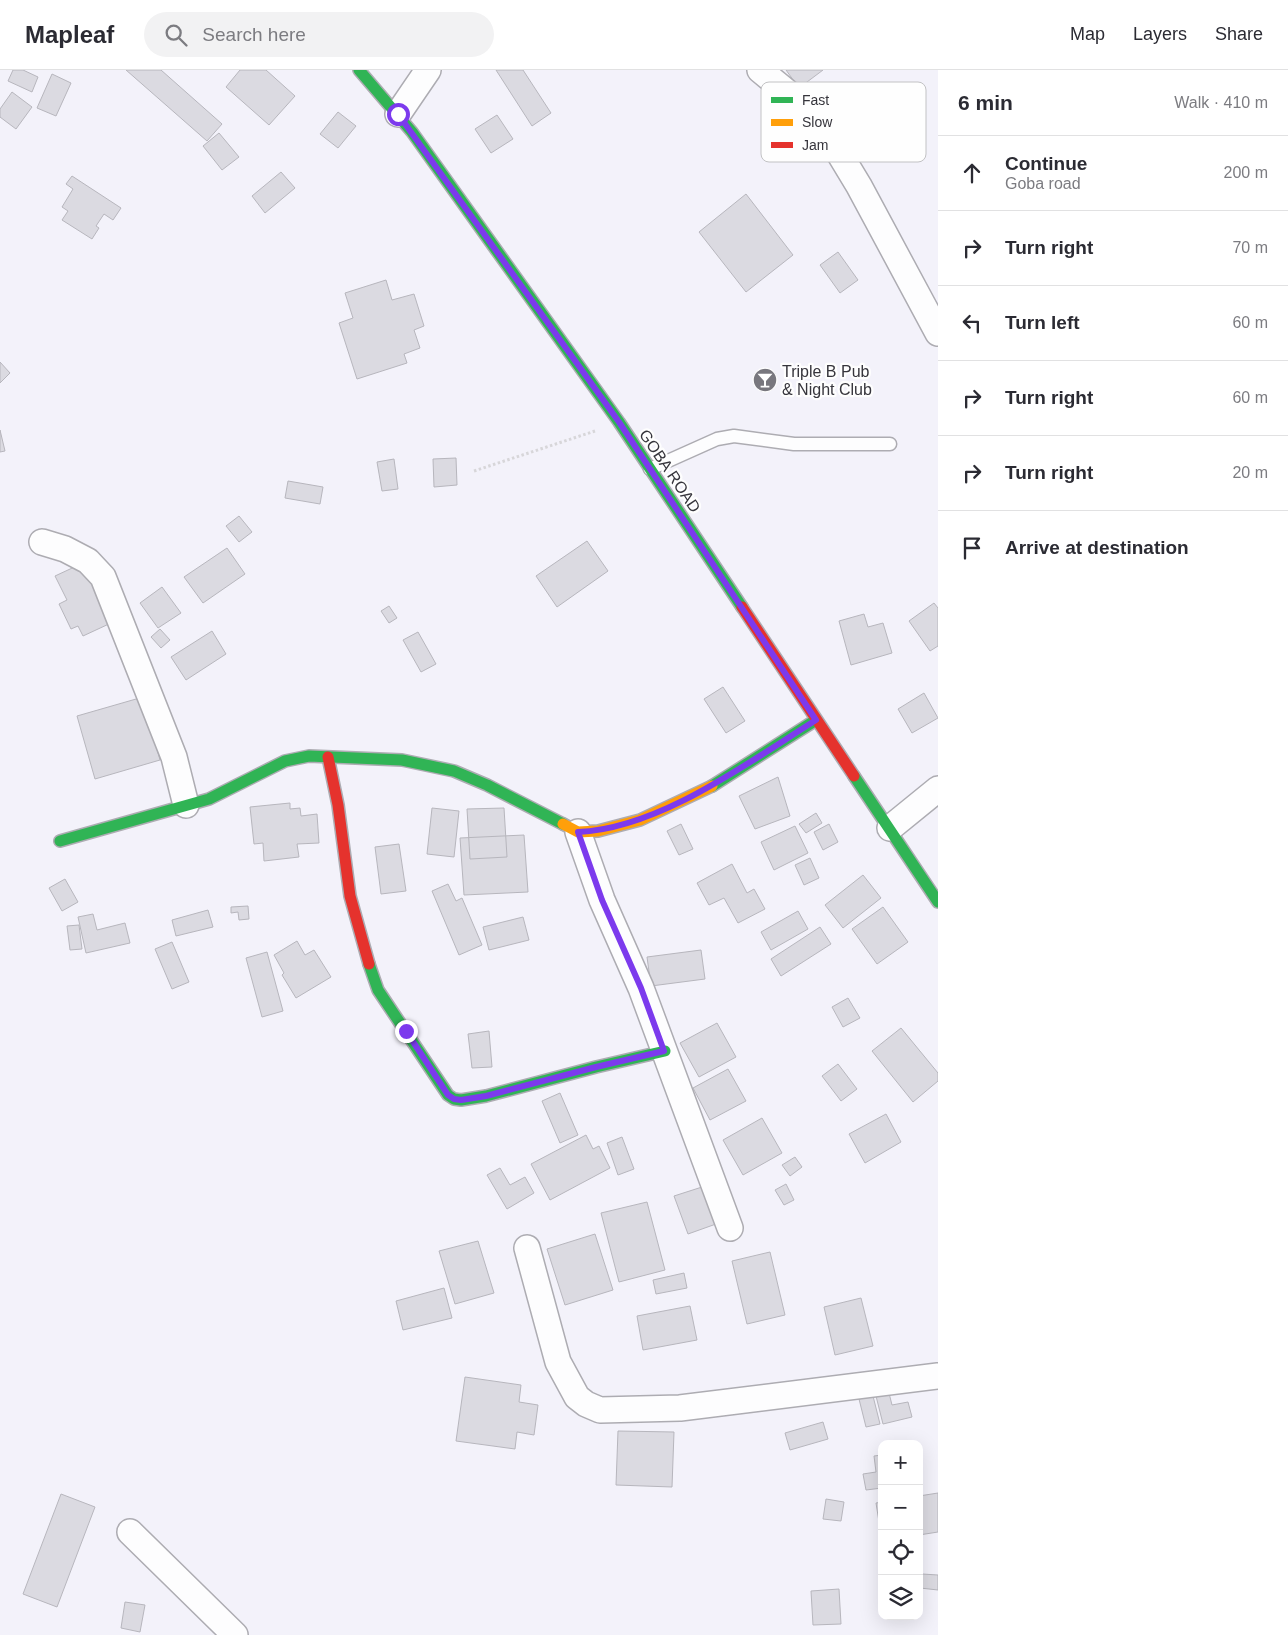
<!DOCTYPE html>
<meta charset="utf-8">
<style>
:root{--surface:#fff;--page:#f2f2f3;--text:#2b2b33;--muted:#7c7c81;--line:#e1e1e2}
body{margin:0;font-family:Helvetica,sans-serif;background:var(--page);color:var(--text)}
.controls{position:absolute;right:15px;bottom:15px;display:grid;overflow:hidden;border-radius:10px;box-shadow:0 5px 20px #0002}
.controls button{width:45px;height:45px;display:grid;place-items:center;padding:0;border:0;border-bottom:1px solid var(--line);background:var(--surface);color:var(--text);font:25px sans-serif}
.stop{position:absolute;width:15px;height:15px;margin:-11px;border:4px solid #7c3aed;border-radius:50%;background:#fff}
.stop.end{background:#7c3aed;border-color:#fff;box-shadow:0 1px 5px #0008}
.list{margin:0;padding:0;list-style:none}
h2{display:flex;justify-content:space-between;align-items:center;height:65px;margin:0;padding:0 20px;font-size:21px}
h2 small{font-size:16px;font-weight:400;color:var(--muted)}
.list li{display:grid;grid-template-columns:32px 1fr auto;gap:15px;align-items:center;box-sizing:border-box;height:75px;padding:0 20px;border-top:1px solid var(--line)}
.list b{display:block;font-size:19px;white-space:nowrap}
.list p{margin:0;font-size:16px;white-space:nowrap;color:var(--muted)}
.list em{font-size:16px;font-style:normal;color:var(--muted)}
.icon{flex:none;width:28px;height:28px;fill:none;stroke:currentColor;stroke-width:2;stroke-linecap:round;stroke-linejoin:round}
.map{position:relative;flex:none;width:938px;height:1565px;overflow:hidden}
header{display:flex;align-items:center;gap:30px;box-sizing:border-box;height:70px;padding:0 25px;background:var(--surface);border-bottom:1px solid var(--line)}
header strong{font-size:24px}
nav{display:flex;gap:28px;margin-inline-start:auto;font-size:18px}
.search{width:350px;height:45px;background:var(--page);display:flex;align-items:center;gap:12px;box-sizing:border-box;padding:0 18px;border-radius:28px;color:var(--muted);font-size:19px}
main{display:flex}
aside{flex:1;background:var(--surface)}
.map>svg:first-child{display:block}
</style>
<header>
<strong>Mapleaf</strong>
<div class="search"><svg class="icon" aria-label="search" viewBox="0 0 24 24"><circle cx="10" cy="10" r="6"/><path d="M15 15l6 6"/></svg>Search here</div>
<nav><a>Map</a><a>Layers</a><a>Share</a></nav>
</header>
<main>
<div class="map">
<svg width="938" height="1565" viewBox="0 0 938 1565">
<rect width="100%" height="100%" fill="#f3f2fa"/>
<path fill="#dbdae1" stroke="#b7b6bd" d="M13,0H23L38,7L32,22L8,11Z
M126,0H161L222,54L207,71Z
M240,0H266L295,26L269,55L226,17Z
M496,0H523L551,43L532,56Z
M786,0H823L799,18Z
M52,4L71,13L56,46L37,38Z
M12,22L32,37L16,59L0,47V39Z
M338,42L356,56L338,78L320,64Z
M497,45L513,69L491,83L475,59Z
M219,63L239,87L222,100L203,76Z
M281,102L295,118L265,143L252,126Z
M72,106L121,138L113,150L104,144L96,156L99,158L92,169L62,150L68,141L62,137L73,119L66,114Z
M746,124L793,185L746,222L699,162Z
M838,182L858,210L840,223L820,195Z
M386,210L392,230L414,224L424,256L414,260L420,278L404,284L407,293L357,309L339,253L353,248L345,223Z
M0,292L10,303L0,313Z
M0,360L5,381L0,382Z
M456,388L457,415L434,417L433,389Z
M394,389L398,419L382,421L377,392Z
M288,411L323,417L320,434L285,428Z
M239,446L252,462L239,472L226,456Z
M587,471L608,501L557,537L536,506Z
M227,478L245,504L203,533L184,507Z
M83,493L111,553L83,566L78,556L71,559L59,534L67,530L55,506Z
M162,517L181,543L158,558L140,533Z
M934,533L938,538V576L930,581L909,551Z
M389,536L397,548L389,553L381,541Z
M864,544L868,557L883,553L892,583L851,595L839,551Z
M160,559L170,570L161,578L151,567Z
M212,561L226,584L186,610L171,587Z
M418,562L436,594L421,602L403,570Z
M723,617L745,651L726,663L704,629Z
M924,623L938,648L912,663L898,639Z
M143,627L160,690L95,709L77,646Z
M778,707L790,746L755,759L739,726Z
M290,733V739L300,738L301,746L317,744L319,773L297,774L299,787L264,791L263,773L254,774L250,737Z
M432,738L459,741L454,787L427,784Z
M504,738L507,787L470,789L467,739Z
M816,743L822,753L806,763L799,754Z
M681,754L693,779L679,785L667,761Z
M829,754L838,772L823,780L814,762Z
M795,756L808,783L774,800L761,772Z
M524,765L528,822L464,825L460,768Z
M399,774L406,821L381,824L375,777Z
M810,788L819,808L804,815L795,795Z
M732,794L747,823L754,819L765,839L738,853L724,828L709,835L697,813Z
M863,805L881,828L843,858L825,835Z
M65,809L78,832L62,841L49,818Z
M448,814L456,831L462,828L482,875L459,885L432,821Z
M248,836L249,849L239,850L238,842L231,843V837Z
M883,837L908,872L877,894L852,859Z
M208,840L213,857L176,866L172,850Z
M798,841L808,859L771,880L761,862Z
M93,844L97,860L125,853L130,873L86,883L78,847Z
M523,847L529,870L489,880L483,857Z
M79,855L82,879L70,880L67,856Z
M820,857L831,874L781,906L771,889Z
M297,871L305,885L314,880L331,907L296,928L282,905L284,903L274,885Z
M172,872L189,912L172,919L155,879Z
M701,880L705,909L651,916L647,887Z
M267,882L283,941L262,947L246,888Z
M848,928L860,948L843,957L832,937Z
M717,953L736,987L699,1007L680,973Z
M901,958L938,1003V1011L913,1032L872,981Z
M489,961L492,997L472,998L468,964Z
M838,994L857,1019L841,1031L822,1006Z
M728,999L746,1031L710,1050L693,1018Z
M560,1023L578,1065L560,1073L542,1031Z
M886,1044L901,1072L865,1093L849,1064Z
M762,1048L782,1083L743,1105L723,1070Z
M586,1065L593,1079L599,1076L610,1098L550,1130L531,1094Z
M622,1067L634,1099L618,1105L607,1073Z
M795,1087L802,1097L790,1106L782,1095Z
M500,1098L510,1115L525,1107L534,1123L507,1139L487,1105Z
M786,1114L794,1130L784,1135L775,1120Z
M702,1117L716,1154L688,1164L674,1126Z
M647,1132L665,1200L619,1212L601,1143Z
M595,1164L613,1220L565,1235L547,1179Z
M478,1171L494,1223L455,1234L439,1181Z
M770,1182L785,1245L747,1254L732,1191Z
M684,1203L687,1218L656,1224L653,1210Z
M444,1218L452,1248L403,1260L396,1231Z
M861,1228L873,1276L835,1285L824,1237Z
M690,1236L697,1270L643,1280L637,1246Z
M465,1307L521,1315L519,1332L538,1335L534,1365L517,1362L515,1379L456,1371Z
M889,1323L892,1335L908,1332L912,1347L883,1354L876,1326Z
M873,1326L880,1354L866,1357L859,1329Z
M823,1352L828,1369L790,1380L785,1363Z
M618,1361L674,1362L672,1417L616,1415Z
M882,1385V1418L866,1420L863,1404L876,1402L874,1386Z
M938,1423V1462L919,1465V1426Z
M61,1424L95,1437L57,1537L23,1524Z
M826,1429L844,1432L841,1451L823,1449Z
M882,1432V1471L876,1433Z
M922,1504L938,1505V1520L920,1518Z
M839,1519L841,1554L813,1555L811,1521Z
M125,1532L145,1535L140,1562L121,1558Z"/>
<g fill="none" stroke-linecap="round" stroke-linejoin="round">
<g stroke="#adacb2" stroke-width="15">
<path id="lane" d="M650,399L717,369L734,366L794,374H890"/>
</g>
<g stroke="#adacb2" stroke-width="28">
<path id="street" d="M760,0L799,32L830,68L859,116L938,263
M398,44L428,0
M42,472L65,479L88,491L103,507L174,687L186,735
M890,758L938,719
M578,762L602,830L641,918L730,1158
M527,1178L558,1292L577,1327L586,1334L600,1340L680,1338L938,1306
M130,1462L235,1565"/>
</g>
<g stroke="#adacb2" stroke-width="14">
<path id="fast" d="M359,0L412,62L619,352L742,537
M854,706L938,832
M712,716L816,650
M60,771L209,729L285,691L309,686L402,690L454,701L487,715L563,754
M369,894L378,920L448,1025L454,1029L461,1030L486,1026L596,997L665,981"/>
</g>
<g stroke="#adacb2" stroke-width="14">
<path id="slow" d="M563,754L578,762L598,761L640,750L712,716"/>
</g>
<g stroke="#adacb2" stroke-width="14">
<path id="jam" d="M742,537L854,706
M328,687L338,735L350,826L369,894"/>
</g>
<path stroke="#d7d6d9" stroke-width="3" stroke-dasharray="2.5 2.5" stroke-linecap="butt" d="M474,401L595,361"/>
<use href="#lane" stroke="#fdfdfe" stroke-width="12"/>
<use href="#street" stroke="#fdfdfe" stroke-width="25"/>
<use href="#fast" stroke="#30b455" stroke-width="11"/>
<use href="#slow" stroke="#ff9f0a" stroke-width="11"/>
<use href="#jam" stroke="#e5322d" stroke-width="11"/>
</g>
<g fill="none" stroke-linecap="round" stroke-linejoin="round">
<path stroke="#7c3aed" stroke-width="6" d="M398,44L619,352L816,650C749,692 659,759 578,762L602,830L641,918L664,981L596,997L486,1026L461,1030L454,1029L448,1025L406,961"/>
</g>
<defs>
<g id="bar-disc" transform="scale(1.25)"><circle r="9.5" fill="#78777e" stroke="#fefefe"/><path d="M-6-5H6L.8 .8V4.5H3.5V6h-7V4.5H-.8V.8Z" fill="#fff"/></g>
</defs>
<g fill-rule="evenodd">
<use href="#bar-disc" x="765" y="310"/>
</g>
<g text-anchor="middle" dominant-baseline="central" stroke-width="4.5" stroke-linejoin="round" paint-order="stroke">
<g font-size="16" fill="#36353c" stroke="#fefefe" text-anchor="start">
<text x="782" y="301">Triple B Pub<tspan x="782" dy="18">&amp; Night Club</tspan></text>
</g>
<g font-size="16" fill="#36353c" stroke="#fefefe">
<text transform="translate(670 401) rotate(56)">GOBA ROAD</text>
</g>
</g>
<rect x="761" y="12" width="165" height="80" rx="8" fill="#fefefe" stroke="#c2c2c4" stroke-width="1"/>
<rect x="771" y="27" width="22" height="6" fill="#30b455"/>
<rect x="771" y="49" width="22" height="7" fill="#ff9f0a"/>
<rect x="771" y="72" width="22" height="6" fill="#e5322d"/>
<g font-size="14" fill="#36353c">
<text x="802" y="35">Fast</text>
<text x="802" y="57">Slow</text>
<text x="802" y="80">Jam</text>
</g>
</svg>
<div class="controls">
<button>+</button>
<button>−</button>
<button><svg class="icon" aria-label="locate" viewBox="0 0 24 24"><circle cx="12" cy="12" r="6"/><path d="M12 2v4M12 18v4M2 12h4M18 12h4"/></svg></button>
<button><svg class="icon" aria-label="layers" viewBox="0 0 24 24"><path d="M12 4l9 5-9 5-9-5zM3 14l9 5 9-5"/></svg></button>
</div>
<div class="stop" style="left:398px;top:44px"></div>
<div class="stop end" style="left:406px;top:961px"></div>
</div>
<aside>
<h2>6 min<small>Walk · 410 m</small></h2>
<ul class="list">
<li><svg class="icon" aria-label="ahead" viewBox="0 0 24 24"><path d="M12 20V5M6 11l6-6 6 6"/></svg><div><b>Continue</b><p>Goba road</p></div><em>200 m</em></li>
<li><svg class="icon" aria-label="right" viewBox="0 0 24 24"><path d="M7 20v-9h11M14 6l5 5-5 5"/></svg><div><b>Turn right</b></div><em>70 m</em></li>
<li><svg class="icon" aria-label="left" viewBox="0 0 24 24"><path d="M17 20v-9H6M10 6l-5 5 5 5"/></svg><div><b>Turn left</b></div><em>60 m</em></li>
<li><svg class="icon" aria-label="right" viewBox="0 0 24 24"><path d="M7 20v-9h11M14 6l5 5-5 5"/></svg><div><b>Turn right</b></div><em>60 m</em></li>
<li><svg class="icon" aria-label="right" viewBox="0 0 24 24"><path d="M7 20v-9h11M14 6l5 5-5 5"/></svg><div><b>Turn right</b></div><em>20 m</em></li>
<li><svg class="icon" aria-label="arrive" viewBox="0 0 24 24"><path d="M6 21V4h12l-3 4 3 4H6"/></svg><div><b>Arrive at destination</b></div></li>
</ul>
</aside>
</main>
